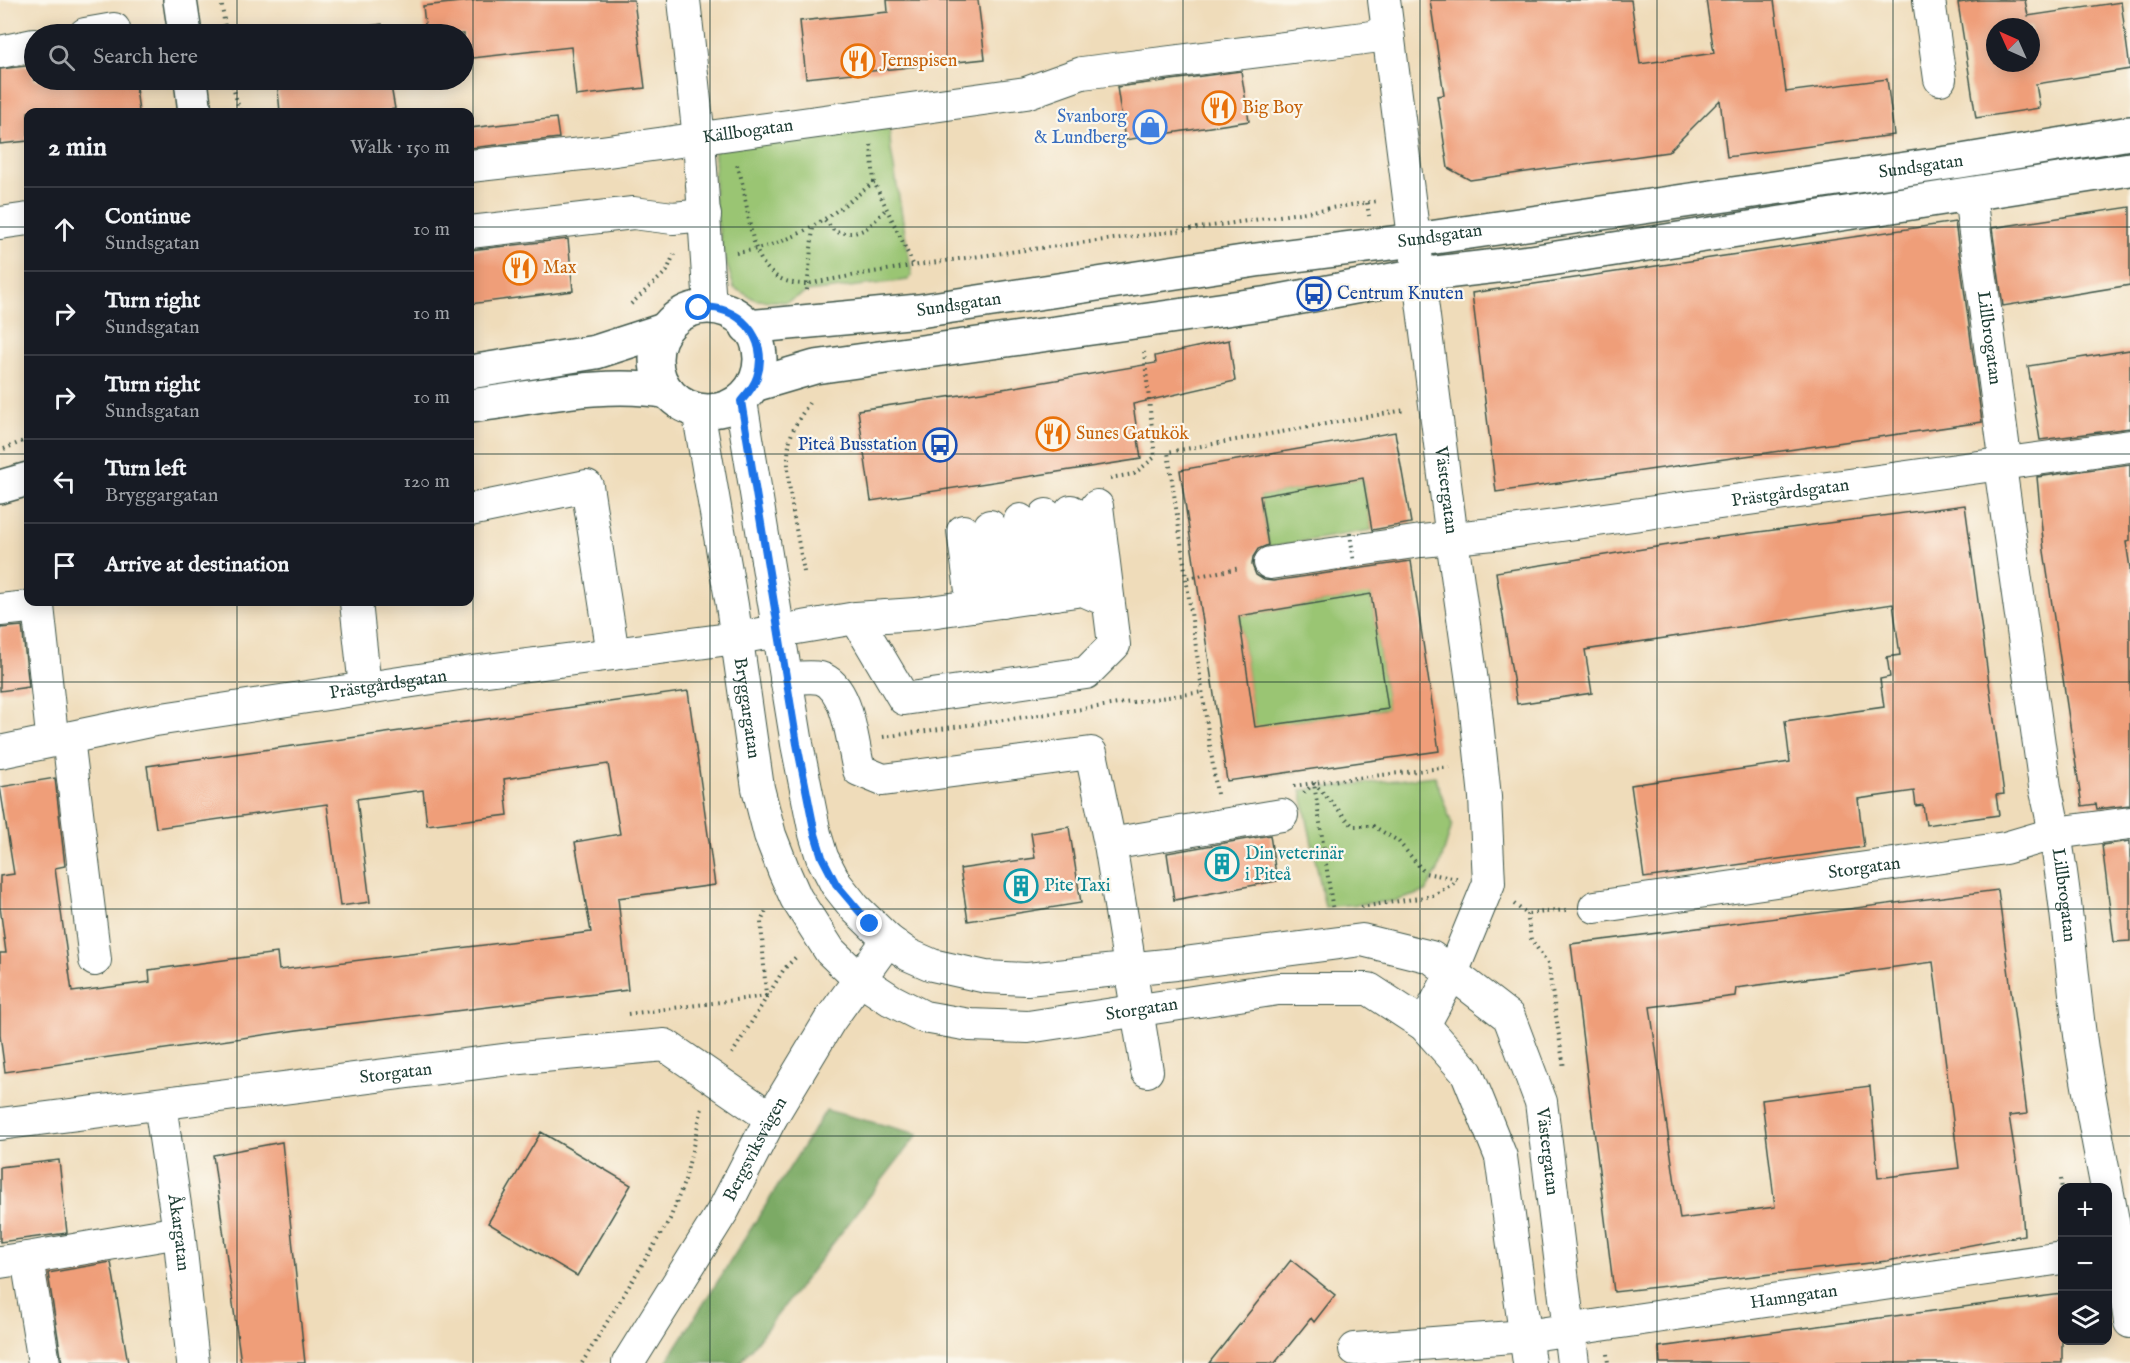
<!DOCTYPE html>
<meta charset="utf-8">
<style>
:root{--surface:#171b24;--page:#20242c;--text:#f1f3f6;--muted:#9ea1a6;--line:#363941}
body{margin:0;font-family:"IM FELL English",serif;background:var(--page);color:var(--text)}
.controls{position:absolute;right:18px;bottom:18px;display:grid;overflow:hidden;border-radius:12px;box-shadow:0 3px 15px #0003}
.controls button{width:54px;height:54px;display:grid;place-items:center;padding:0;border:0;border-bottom:2px solid var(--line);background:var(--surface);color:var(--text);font:30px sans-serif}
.compass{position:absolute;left:1986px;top:18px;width:54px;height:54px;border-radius:50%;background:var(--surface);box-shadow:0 3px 15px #0003;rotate:315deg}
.stop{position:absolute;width:18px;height:18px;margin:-14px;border:4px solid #1a73e8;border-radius:50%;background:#fff}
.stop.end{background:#1a73e8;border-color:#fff;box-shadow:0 2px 6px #0008}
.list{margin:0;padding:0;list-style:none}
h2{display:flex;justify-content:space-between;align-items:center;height:78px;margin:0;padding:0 24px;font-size:26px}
h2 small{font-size:20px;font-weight:400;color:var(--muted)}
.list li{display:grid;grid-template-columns:39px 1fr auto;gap:18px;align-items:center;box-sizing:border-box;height:84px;padding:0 24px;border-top:2px solid var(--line)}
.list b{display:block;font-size:22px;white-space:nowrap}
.list p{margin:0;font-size:20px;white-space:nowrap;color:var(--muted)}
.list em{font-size:20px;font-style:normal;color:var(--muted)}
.icon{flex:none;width:33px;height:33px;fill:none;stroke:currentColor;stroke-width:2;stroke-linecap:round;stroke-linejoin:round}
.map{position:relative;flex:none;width:2130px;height:1363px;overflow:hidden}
.search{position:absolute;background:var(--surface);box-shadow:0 3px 15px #0003;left:24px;top:24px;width:450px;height:66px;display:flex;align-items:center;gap:15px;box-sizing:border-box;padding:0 21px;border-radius:33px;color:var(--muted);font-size:22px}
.panel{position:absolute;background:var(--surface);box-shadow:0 3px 15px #0003;left:24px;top:108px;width:450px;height:498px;border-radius:12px}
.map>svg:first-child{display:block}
</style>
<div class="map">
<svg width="2130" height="1363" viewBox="0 0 2130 1363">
<rect width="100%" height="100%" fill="#fbf7ec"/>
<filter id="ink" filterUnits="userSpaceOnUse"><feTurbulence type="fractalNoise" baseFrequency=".0167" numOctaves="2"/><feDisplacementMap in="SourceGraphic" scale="12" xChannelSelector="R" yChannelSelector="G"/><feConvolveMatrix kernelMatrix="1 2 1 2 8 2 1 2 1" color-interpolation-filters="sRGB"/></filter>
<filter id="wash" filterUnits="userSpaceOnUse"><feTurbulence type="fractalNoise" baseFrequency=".008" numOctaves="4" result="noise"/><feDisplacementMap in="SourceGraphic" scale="24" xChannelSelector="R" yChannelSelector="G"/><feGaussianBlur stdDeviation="1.35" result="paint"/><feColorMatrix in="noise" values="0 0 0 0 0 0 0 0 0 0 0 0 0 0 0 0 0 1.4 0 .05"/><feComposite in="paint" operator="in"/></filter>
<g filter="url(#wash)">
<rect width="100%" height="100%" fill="#efdcba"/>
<path fill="#9ac573" stroke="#5c8154" stroke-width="1.5" d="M888,114L891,150L912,275L908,280L807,292L787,302L756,300L734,288L722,248L714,204L715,147Z
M1363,478L1372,530L1269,547L1260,496Z
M1366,560L1388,709L1290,722L1297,772L1262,776L1239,616L1348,598L1343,564Z
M1435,776L1452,825L1438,871L1425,892L1395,901L1325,907L1301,790Z"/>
<path fill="#7baa65" stroke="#4d744c" stroke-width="1.5" d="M826,1110L918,1134L740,1363H666Z"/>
<g id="blocks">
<path fill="#ef9e79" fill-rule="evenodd" d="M479,0H634L645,88L576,96L571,47L464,59V34H426L423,6Z
M887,0H978L985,59L806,78L800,21L888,12Z
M1430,0H1631L1640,64L1714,53L1706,0H1774L1786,92L1887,79L1894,135L1727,157L1720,100L1668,152L1470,180L1448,168L1437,96L1444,95Z
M1979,0H2025L2028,16L2121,2L2130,69L2036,84L2040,108L1976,118L1958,3ZM1995,27H2031V63H1995Z
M382,24L383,34H311Z
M34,65V80H135L139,112H28V141L0,144V69Z
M1241,71L1249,121L1125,140L1117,87Z
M277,80H390L395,109L377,112H280Z
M556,118L559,138L470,148V128Z
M2130,207V285L2003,306L1992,228Z
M1955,222L1982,422L1496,492L1472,293Z
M568,239L573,291L470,304V250Z
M1229,340L1235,381L1133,404L1141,459L871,501L858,410L1009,388L1156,363L1155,356Z
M2130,350V428L2040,440L2028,366Z
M1395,432L1411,523L1372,530L1363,478L1260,496L1268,545L1258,549L1253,557L1252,565L1256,575L1264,580L1273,581L1411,561L1439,751L1227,781L1180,470ZM1371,594L1388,709L1255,727L1239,616Z
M2130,464V541L2126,542L2130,568V805L2097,809L2096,804L2082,806L2044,551L2037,477Z
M1965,505L2004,794L1996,795L1999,815L1926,825L1923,805L1916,806L1914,791L1858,799L1864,847L1644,878L1631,785L1790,762L1785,721L1884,707L1880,679L1890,677L1887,657L1900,655L1893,604L1585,650L1592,693L1517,704L1496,572L1713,538Z
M22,626L29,687L0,691V628Z
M688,691L715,885L618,898L628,990L297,1030L5,1072L0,1035V953H6L0,907V876L14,874L0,787L55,778L65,866L55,868L72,992L150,982L149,970L277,953L279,970L591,932L575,842L620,834L608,764L504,779L508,815L427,825L423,790L357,799L370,902L340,906L327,804L156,828L147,766Z
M1069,827L1081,903L968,921L960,869L1035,858L1031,833Z
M1270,835L1277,881L1174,900L1167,853Z
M2130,841V941L2114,942L2102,845Z
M1998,890L2027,1114L2009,1116L2021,1191L2024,1235L1887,1261L1614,1292L1571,944ZM1933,962L1959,1168L1878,1178L1870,1086L1762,1100L1775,1207L1680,1219L1650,1007L1735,996L1736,988Z
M541,1132L631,1185L577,1276L488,1223Z
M282,1142L305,1363H241L213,1155Z
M59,1160L67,1233L0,1242V1167Z
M1291,1260L1335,1295L1314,1322L1311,1318L1275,1363H1209Z
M111,1262L128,1363H62L48,1273Z
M2062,1294V1363H1660L1659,1347Z"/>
</g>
</g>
<g filter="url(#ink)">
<use href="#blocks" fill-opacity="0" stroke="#3e5548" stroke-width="1.5"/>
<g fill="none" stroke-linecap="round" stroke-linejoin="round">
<g stroke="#3e5548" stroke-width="34">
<g id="minor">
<path d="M684,0L699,139L710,307"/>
<path id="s1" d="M1384,0L1452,539L1475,703L1485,797L1489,883L1452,973L1424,1025"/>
<path d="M1929,0L1940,79"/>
<path d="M85,34L114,29"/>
<path d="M0,52L34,45"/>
<path id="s2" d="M470,166L601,152L1026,93L1082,73L1388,35"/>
<path id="s3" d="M1972,211L2006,465"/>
<path d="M0,223L28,219"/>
<path d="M470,232L633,213L673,218L705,215"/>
<path id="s4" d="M741,401L797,744L815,834L822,857L836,884L855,908L888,940L909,955L932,965L986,977L1027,979L1176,964L1362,940L1431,957L1509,1017L1541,1102L1573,1363"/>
<path id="s5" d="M698,410L732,605L758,788L770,835L784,871L796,898L830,951L859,979L891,1000L924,1017L970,1025L1028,1027L1278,989H1369L1424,1025L1467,1073L1501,1157L1529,1363"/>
<path id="s6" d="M2000,466L2045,787C2065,868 2069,952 2080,1035C2093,1131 2117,1226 2130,1322"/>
<path d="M470,510L587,486L613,654"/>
<path d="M1071,511L1083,590"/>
<path d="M1046,515L1056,594"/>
<path d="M1020,520L1030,598"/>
<path d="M990,526L1002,602"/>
<path d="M963,531L973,606"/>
<path id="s7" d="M1270,563L1421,541L1504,533L2130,446"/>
<path d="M356,602L365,688"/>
<path d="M0,610L38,606L51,726"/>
<path d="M856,618L904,699L1086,673L1114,645L1097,506"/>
<path d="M786,679C796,678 810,676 820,678C849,686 852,744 859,770L883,780L1091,753L1110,844L1147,1071"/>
<path d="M68,738L95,960"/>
<path id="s8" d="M0,752L149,721L472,672L737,638L856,618L916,614L1083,590L1108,601"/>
<path d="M1110,844L1282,815"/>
<path id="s9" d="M1595,907L2005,848L2056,833L2130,823"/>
<path id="s10" d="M160,1104L179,1232L193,1363"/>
<path id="s11" d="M0,1124L510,1059L665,1045L771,1118"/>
<path d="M27,1258L179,1232"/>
<path d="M0,1262L27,1258L44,1363"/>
<path id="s12" d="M1355,1349L1525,1336L2062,1258"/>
<path id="s13" d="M628,1363L724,1209L771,1118L830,1020L888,940"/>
</g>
</g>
<g stroke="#3e5548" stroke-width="36">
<g id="major">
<path d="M180,0L185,34"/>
<path d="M191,80L195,112"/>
<circle cx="708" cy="359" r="52"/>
<path id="s14" d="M747,327L919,311L1256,260L1415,240L1961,161L2130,133"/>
<path d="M470,372L596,352L664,330"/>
<path d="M754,385L815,367L1269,303L1419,275L1531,262L2130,169"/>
<path d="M470,406C534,398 604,380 668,392"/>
<path d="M0,487L28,479"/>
</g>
</g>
<path stroke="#3e5548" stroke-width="4" stroke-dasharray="1.5 4.5" stroke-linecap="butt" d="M221,0L226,34
M231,80L240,112
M871,145L874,182L913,264
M737,165C754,208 741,285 807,284C911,264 1015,251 1121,238C1206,228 1292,214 1377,201
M1367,203L1369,216
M825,220L835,232C864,236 867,229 886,209
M736,253C795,244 829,218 874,182
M807,290L813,228
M631,304L667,271L674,254
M4,449L28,439
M1110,478L1134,474L1155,457L1144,352
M804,572C798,536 784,480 789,445C791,429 801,416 809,403
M1188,578L1240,568
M883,737L1203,692
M1314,783L1353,826H1373L1398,841L1425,873L1458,879
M1294,786L1314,783L1333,911
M1304,793L1314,783L1450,767
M1217,794L1168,452L1405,410
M1514,904L1527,914L1566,910
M1361,907L1432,896L1454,883
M1527,914L1531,939L1548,964L1564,1068
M766,996L761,922L767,908
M628,1014L766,996
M732,1054L784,969L797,956
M2061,1179L2062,1192
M1607,1354L1608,1363
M582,1363L670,1219L685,1180L702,1108"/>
<use href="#minor" stroke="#fff" stroke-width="32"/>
<use href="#major" stroke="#fff" stroke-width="33"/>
<path stroke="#3e5548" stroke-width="4" stroke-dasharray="1.5 4.5" stroke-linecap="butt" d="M1350,533L1354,562"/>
</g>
</g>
<g fill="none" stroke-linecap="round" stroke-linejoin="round" filter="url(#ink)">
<path stroke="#1a73e8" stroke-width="8" d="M699,308C738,303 770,338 757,377C754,387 747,394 741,401L797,744L815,834L822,857L836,884L870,924"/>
</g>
<path fill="none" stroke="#1f3d34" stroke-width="1.5" stroke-opacity="0.55" d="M237,0V34M473,0V1363M710,0V1363M947,0V1363M1183,0V1363M1420,0V1363M1657,0V1363M1893,0V1363M237,80V112M0,227H28M470,227H2130M0,454H28M470,454H2130M237,602V1363M0,682H2130M0,909H2130M0,1136H2130"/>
<defs>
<g id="restaurant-ring" transform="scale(1.725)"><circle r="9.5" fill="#fbf7ec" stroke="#e8710a" stroke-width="1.5"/><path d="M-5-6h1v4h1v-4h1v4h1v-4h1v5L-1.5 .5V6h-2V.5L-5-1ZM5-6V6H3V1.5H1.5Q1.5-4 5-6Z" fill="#e8710a"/></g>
<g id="shop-ring" transform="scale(1.725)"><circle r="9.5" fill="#fbf7ec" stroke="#3f7fe0" stroke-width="1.5"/><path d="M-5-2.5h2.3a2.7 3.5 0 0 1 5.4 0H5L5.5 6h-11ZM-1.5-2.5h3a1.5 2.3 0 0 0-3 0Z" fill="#3f7fe0"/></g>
<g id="bus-ring" transform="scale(1.725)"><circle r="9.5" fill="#fbf7ec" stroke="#1a4fb4" stroke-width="1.5"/><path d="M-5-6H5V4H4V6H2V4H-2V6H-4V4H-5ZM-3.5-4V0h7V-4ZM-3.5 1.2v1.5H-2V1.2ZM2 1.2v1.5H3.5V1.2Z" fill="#1a4fb4"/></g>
<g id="building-ring" transform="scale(1.725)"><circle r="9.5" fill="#fbf7ec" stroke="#0f9aa8" stroke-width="1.5"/><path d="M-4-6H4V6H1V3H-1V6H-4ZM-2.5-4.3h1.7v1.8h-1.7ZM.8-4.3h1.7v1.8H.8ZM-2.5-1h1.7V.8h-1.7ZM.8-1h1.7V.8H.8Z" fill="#0f9aa8"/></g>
</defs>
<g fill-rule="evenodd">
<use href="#restaurant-ring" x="858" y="61"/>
<use href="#restaurant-ring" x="1219" y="108"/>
<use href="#shop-ring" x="1150" y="127"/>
<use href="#restaurant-ring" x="520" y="268"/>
<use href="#bus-ring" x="1314" y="294"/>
<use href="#restaurant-ring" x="1053" y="434"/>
<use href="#bus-ring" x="940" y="445"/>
<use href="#building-ring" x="1222" y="864"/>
<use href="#building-ring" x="1021" y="886"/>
</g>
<g text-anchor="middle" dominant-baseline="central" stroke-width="4.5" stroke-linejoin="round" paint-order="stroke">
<g font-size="18" fill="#c56008" stroke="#fbf7ec" text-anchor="start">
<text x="881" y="61">Jernspisen</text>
<text x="1242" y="108">Big Boy</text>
<text x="543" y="268">Max</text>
<text x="1076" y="434">Sunes Gatukök</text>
</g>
<g font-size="18" fill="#366cbe" stroke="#fbf7ec" text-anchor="end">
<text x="1127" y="117">Svanborg<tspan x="1127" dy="21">&amp; Lundberg</tspan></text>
</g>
<g font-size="18" fill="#1f3d34" stroke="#fbf7ec">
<text stroke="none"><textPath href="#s2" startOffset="280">Källbogatan</textPath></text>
<text stroke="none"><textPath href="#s14" startOffset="1185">Sundsgatan</textPath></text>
<text stroke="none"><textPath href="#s14" startOffset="699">Sundsgatan</textPath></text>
<text stroke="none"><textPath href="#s14" startOffset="213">Sundsgatan</textPath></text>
<text stroke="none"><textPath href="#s3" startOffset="128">Lillbrogatan</textPath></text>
<text stroke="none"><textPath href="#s1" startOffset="494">Västergatan</textPath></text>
<text stroke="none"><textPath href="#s7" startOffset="525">Prästgårdsgatan</textPath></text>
<text stroke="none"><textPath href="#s8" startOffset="394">Prästgårdsgatan</textPath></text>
<text stroke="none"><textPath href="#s5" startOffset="302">Bryggargatan</textPath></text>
<text stroke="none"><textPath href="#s9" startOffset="272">Storgatan</textPath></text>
<text stroke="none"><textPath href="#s6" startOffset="434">Lillbrogatan</textPath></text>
<text stroke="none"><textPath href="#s5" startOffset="898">Storgatan</textPath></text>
<text stroke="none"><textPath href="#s11" startOffset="399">Storgatan</textPath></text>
<text stroke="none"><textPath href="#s13" startOffset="249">Bergsviksvägen</textPath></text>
<text stroke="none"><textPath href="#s4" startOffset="1365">Västergatan</textPath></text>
<text stroke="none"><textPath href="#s10" startOffset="130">Åkargatan</textPath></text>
<text stroke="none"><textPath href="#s12" startOffset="442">Hamngatan</textPath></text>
</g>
<g font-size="18" fill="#164399" stroke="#fbf7ec" text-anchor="start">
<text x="1337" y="294">Centrum Knuten</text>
<text x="917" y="445" text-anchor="end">Piteå Busstation</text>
</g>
<g font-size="18" fill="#0d838f" stroke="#fbf7ec" text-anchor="start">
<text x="1245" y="854">Din veterinär<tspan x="1245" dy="21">i Piteå</tspan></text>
<text x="1044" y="886">Pite Taxi</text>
</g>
</g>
</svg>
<div class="controls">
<button>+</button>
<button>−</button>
<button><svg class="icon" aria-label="layers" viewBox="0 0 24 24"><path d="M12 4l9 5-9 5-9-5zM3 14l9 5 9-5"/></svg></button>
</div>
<svg class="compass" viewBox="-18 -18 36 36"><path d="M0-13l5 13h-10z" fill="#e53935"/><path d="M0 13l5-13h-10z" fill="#9ea1a6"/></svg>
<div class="stop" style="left:699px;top:308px"></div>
<div class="stop end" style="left:870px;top:924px"></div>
<div class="search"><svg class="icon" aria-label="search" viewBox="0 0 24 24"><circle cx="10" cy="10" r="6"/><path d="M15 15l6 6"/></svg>Search here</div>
<section class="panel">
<h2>2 min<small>Walk · 150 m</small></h2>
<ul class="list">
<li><svg class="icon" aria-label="ahead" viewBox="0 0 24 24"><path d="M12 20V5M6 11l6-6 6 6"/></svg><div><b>Continue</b><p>Sundsgatan</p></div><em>10 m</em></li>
<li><svg class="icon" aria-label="right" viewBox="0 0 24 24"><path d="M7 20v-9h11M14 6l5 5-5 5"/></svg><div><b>Turn right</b><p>Sundsgatan</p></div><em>10 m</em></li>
<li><svg class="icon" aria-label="right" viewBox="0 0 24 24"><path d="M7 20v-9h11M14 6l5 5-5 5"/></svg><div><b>Turn right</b><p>Sundsgatan</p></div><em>10 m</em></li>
<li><svg class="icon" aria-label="left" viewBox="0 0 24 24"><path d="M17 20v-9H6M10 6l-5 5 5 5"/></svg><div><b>Turn left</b><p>Bryggargatan</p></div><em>120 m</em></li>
<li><svg class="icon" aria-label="arrive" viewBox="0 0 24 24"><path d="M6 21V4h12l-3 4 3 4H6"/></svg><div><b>Arrive at destination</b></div></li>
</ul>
</section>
</div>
